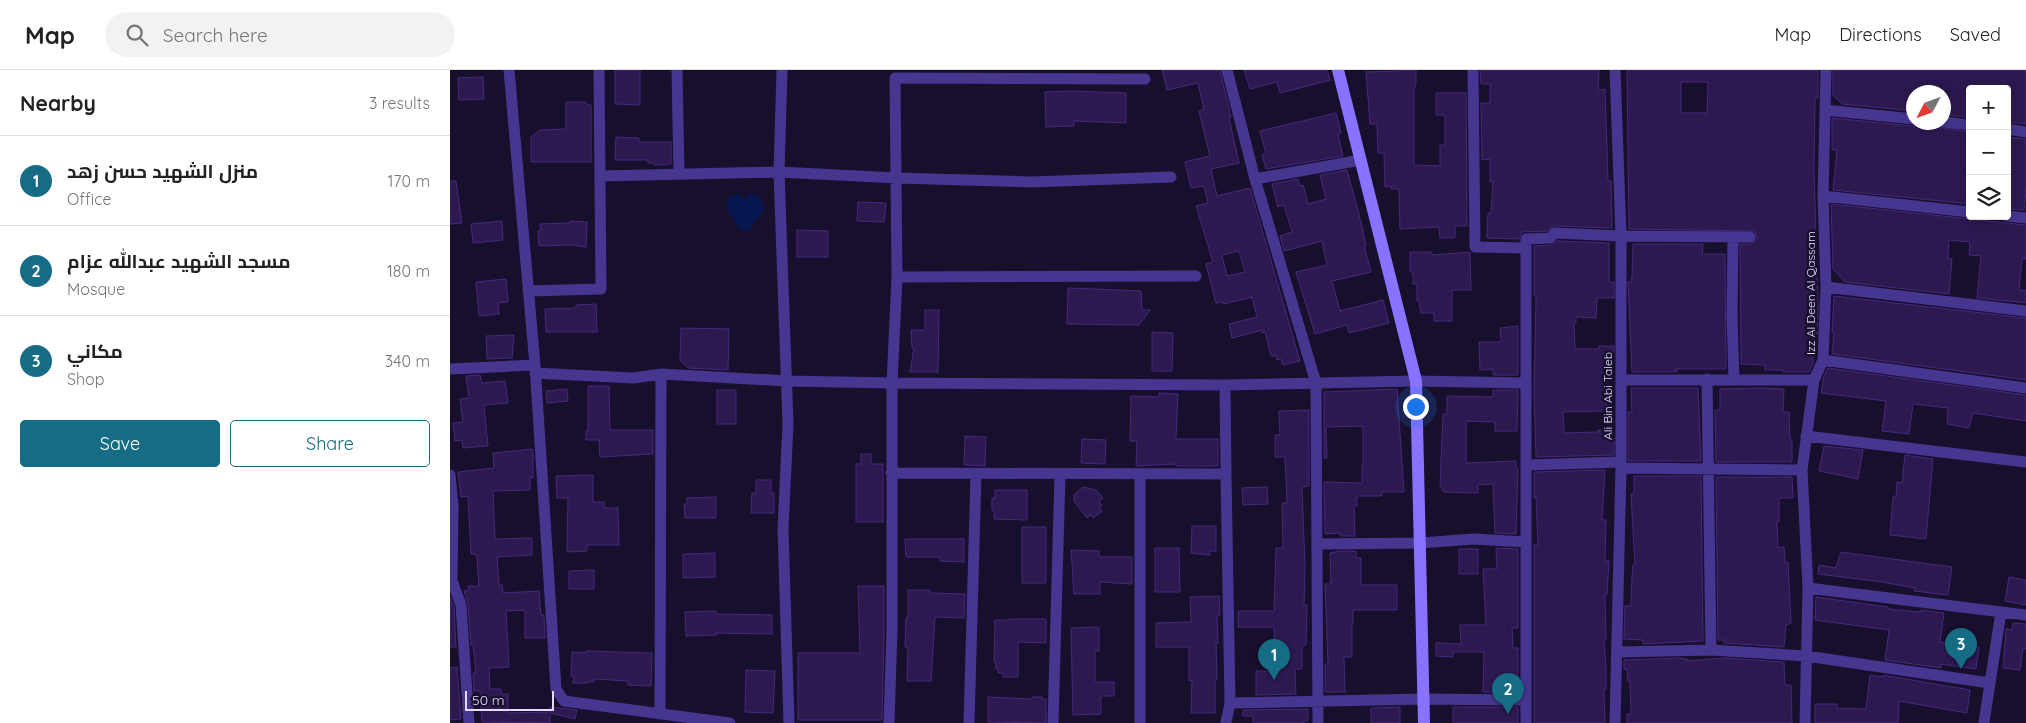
<!DOCTYPE html>
<meta charset="utf-8">
<style>
:root{--surface:#fff;--page:#f2f2f2;--text:#222;--muted:#767676;--line:#e0e0e0;--accent:#166b85}
body{margin:0;font-family:Quicksand,Cairo,sans-serif;background:var(--page);color:var(--text)}
.controls{position:absolute;right:15px;top:15px;display:grid;overflow:hidden;border-radius:5px;box-shadow:0 2px 12px #0003}
.controls button{width:45px;height:45px;display:grid;place-items:center;padding:0;border:0;border-bottom:1px solid var(--line);background:var(--surface);color:var(--text);font:25px sans-serif}
.compass{position:absolute;left:1456px;top:15px;width:45px;height:45px;border-radius:50%;background:var(--surface);box-shadow:0 2px 12px #0003;rotate:229deg}
.scale{position:absolute;left:15px;bottom:12px;width:89px;box-sizing:border-box;padding-left:5px;border:2px solid #e4dbff;border-top:0;font-size:14px;line-height:18px;white-space:nowrap;color:#e4dbff;-webkit-text-stroke:4px #180f2d;paint-order:stroke}
.you{position:absolute;left:965px;top:336px;width:18px;height:18px;margin:-12px;border:4px solid #fff;border-radius:50%;background:#1a73e8;box-shadow:0 0 0 8px #1a73e833}
.badge{display:grid;place-items:center;width:32px;height:32px;border-radius:50%;background:var(--accent);color:#fff;font-size:16px;font-weight:700}
.pin{position:absolute;translate:-50% -41px;filter:drop-shadow(0 1px 2px #0008)}
.pin::after{content:'';position:absolute;top:26px;width:18px;height:15px;background:inherit;clip-path:polygon(0 0,100% 0,50% 100%)}
.list{margin:0;padding:0;list-style:none}
h2{display:flex;justify-content:space-between;align-items:center;height:65px;margin:0;padding:0 20px;font-size:21px}
h2 small{font-size:16px;font-weight:400;color:var(--muted)}
.list li{display:grid;grid-template-columns:32px 1fr auto;gap:15px;align-items:center;box-sizing:border-box;height:90px;padding:0 20px;border-top:1px solid var(--line)}
.list b{display:block;font-size:19px;white-space:nowrap}
.list p{margin:0;font-size:16px;white-space:nowrap;color:var(--muted)}
.list em{font-size:16px;font-style:normal;color:var(--muted)}
.actions{display:flex;gap:10px;padding:15px 20px}
.actions a{flex:1;padding:11px 0;border:1px solid var(--accent);border-radius:5px;text-align:center;font-size:18px;color:var(--accent)}
.actions .main{background:var(--accent);color:#fff}
.icon{flex:none;width:28px;height:28px;fill:none;stroke:currentColor;stroke-width:2;stroke-linecap:round;stroke-linejoin:round}
.map{position:relative;flex:none;width:1576px;height:653px;overflow:hidden}
header{display:flex;align-items:center;gap:30px;box-sizing:border-box;height:70px;padding:0 25px;background:var(--surface);border-bottom:1px solid var(--line)}
header strong{font-size:24px}
nav{display:flex;gap:28px;margin-inline-start:auto;font-size:18px}
.search{width:350px;height:45px;background:var(--page);display:flex;align-items:center;gap:12px;box-sizing:border-box;padding:0 18px;border-radius:28px;color:var(--muted);font-size:19px}
main{display:flex}
aside{flex:1;background:var(--surface)}
.map>svg:first-child{display:block}
</style>
<header>
<strong>Map</strong>
<div class="search"><svg class="icon" aria-label="search" viewBox="0 0 24 24"><circle cx="10" cy="10" r="6"/><path d="M15 15l6 6"/></svg>Search here</div>
<nav><a>Map</a><a>Directions</a><a>Saved</a></nav>
</header>
<main>
<aside>
<h2>Nearby<small>3 results</small></h2>
<ul class="list">
<li><span class="badge">1</span><div><b>منزل الشهيد حسن زهد</b><p>Office</p></div><em>170 m</em></li>
<li><span class="badge">2</span><div><b>مسجد الشهيد عبدالله عزام</b><p>Mosque</p></div><em>180 m</em></li>
<li><span class="badge">3</span><div><b>مكاني</b><p>Shop</p></div><em>340 m</em></li>
</ul>
<div class="actions"><a class="main">Save</a><a>Share</a></div>
</aside>
<div class="map">
<svg width="1576" height="653" viewBox="0 0 1576 653">
<rect width="100%" height="100%" fill="#180f2d"/>
<path fill="#06164f" d="M288,123L290,126L295,129L301,123C310,125 317,135 312,144C308,151 302,151 300,160H289C286,145 272,148 279,128Z"/>
<path fill="#2c1950" stroke="#45297e" fill-rule="evenodd" d="M165,0H190V35L165,34Z
M712,0H770L781,47L779,48L789,93L761,99L767,126L800,118L850,291L833,295L831,289L827,290L826,285L821,286L815,262L812,263V260L782,268L779,254L807,247L802,227L774,234L773,232L766,233L756,194L763,192L746,136L758,133L754,116L741,118L735,92L760,86L749,41L754,39L748,13L717,20ZM789,181L795,202L777,206L772,185Z
M794,0H877L880,10L830,23L827,12L800,19Z
M949,0H966V13L964,21V95L990,96V75H995V45H986V23H1016L1017,156H1005V168H990L989,157L950,159L949,119H941V116L935,117L934,83H928L927,54H920L916,2L949,1Z
M1030,0H1149L1148,20L1155,19L1158,111H1161L1162,158L1105,156L1097,161L1072,162L1069,169L1037,168L1038,143H1041L1043,112H1040V89L1032,90L1031,33H1040V14H1031Z
M1177,0H1368V28H1365L1364,100L1368,236L1367,264H1363V293L1359,302H1333V300H1315V295L1291,294L1290,174H1300L1306,171L1307,167L1304,161L1179,159ZM1231,12H1258L1257,43H1231Z
M1383,0H1576V54L1557,52V19H1520V47L1494,45V22H1464V41L1392,34L1383,25Z
M33,7L34,29L9,30L8,8Z
M623,21L676,23V53L624,51V56L596,57L595,22Z
M116,32H136L137,35H141V92H81V67L90,60L116,59Z
M886,43L891,63L888,64L893,86L816,99L812,85L816,84L810,61Z
M1382,48L1463,56L1485,57L1520,62V134L1383,120L1387,80H1382Z
M166,67L189,68V72H221V94L204,95V93H198V90H165Z
M1557,67L1576,69V119L1574,140L1557,139Z
M897,100L912,156L916,176H914L921,202L882,211L890,241L933,230L939,253L899,263L897,255L865,264L846,202L877,195L872,171L834,181L830,166L842,162L834,135L828,137L822,114L848,109L850,116L853,115L858,134L876,129L870,105Z
M0,111H6L12,153L0,154Z
M408,132L436,133L434,152L407,151Z
M1381,134L1576,155V189H1572L1569,220H1576V233L1527,228L1531,186L1519,185L1520,172L1499,170L1498,188L1502,189L1499,224L1395,212L1383,199Z
M52,151L53,170L23,173L21,154Z
M120,151L137,152L136,177L120,175L89,176L88,161L91,160L90,154L120,153Z
M347,160L378,161V187H347Z
M1108,171L1159,173V212H1164V228H1147L1146,248L1126,247V252H1124L1125,279H1149V276H1164L1162,307H1156L1157,341L1113,342L1114,363L1148,362V360H1160V369L1164,368V385L1086,387L1084,324L1086,226H1084V176L1101,175Z
M1183,174H1253L1252,184H1275L1276,299H1226L1227,302H1182L1178,212H1181L1182,207Z
M960,182H982V185L1020,182L1021,220H1002V251H984V243H971L969,231H967V214H963V202H960Z
M56,209L58,232L48,233L49,244L29,246L26,212Z
M618,218L691,221L692,240H700L689,255L617,254Z
M1384,226L1576,248V310L1382,284L1384,263H1382Z
M146,234L147,262H96L95,239L126,238V235Z
M475,240H489L488,302H460L464,278H462L461,260H475Z
M1068,256V305H1043V299L1030,300L1029,272H1051L1050,258Z
M231,258L279,259L278,300L238,298L230,290Z
M702,262L723,263L722,301H702Z
M64,265L62,288L37,289L36,266Z
M1378,298L1576,325V351L1523,343L1519,358L1497,354L1498,338L1463,334L1459,364L1432,361L1436,331L1371,323L1374,306Z
M30,305L32,313L55,311L58,333L34,335L38,376L13,378L12,370L5,371L3,353L13,352L10,329L19,328L16,306Z
M138,316H159L160,360H203V384L150,387L149,370H136V361H138Z
M1181,318H1248L1251,391H1178V342H1182Z
M1310,318L1334,319L1333,342H1339L1340,370H1342V392H1266L1265,340H1270V319Z
M117,319L118,331L97,333L96,321Z
M947,319L954,422H932V426H907V436H904L905,466H890V463L875,464L874,412L912,413V396H913V356L876,357L877,388H874V322Z
M267,320H286V354H267Z
M1043,320H1068L1067,361H1045V352L1016,351V393L1066,391V398H1068L1066,464L1045,463L1043,414L1028,415V423L994,422L990,415L993,344H997V326L1043,327Z
M709,323L728,324L726,369H768V396H727L725,394L686,396L687,371H680L681,326L709,327Z
M859,340V416L852,417L855,496L854,535H857L856,575L852,576V599H845L846,624L806,625V601H824V557H788V541H824L826,478H833L832,433H837L835,387H825V365H830L829,341Z
M515,366L536,367L535,396L514,395Z
M632,369L656,370L655,394L631,393Z
M1374,376L1413,380L1408,409L1369,401Z
M83,379V408H80V420L43,421L45,469L82,468V485L47,487L49,515H52L53,523L89,521L91,545H94L95,568H75V540L56,541L59,597L39,598L40,619H51L52,624H58V643L99,642L100,637L127,640L125,649L100,643V653L32,652L30,621H24L23,603H26L23,575H21L18,534L14,521L19,520L18,516H29L27,487L25,484H21L18,426L11,427L8,402L44,398L43,383Z
M411,384H421V394H433V452H406V394H411Z
M1455,385L1483,389L1476,469L1440,465L1443,427H1446L1447,412L1452,413Z
M1155,400L1152,450H1156L1155,491H1159L1157,524H1155L1156,569H1154L1156,600V619H1154L1155,653H1084V475H1088L1086,427L1084,428V402Z
M143,405V432H154V438H168L169,475H137V481L117,482L118,428H107L106,406Z
M1184,406H1251L1253,571L1193,574V570L1174,569L1175,536H1181L1182,506L1183,495H1185L1181,424H1184Z
M1266,407H1342L1343,428H1329V451H1327L1328,478L1334,477L1335,492H1338L1341,553L1336,555L1334,577L1274,573V570H1268Z
M306,410H321V423H324V443H301L302,423H306Z
M633,417L646,420L653,428L649,432L652,436L649,438L652,441L643,448L640,445L637,448L624,431V425Z
M817,417L818,434L793,435L792,418Z
M545,420H577V450L544,449V441L542,440V428H545Z
M266,427V448H235L234,434H237V428Z
M742,456H766V481H759L760,485L741,483Z
M572,457H596V513H572Z
M455,469H514V492L490,491V487H456Z
M705,478H729L730,522H705Z
M1046,478L1068,479V558H1062L1063,578H1068V618L1049,619V622H1033L1034,582H1003V587L986,586V573L1011,574L1010,555H1036L1033,499H1047Z
M1009,479H1028V504H1009Z
M621,480L649,481V487H682V514L650,512V524H624Z
M890,481H906V488H911V515H947V540H903V553L902,555V587H894L895,622H875V594H878L875,514H881L880,483Z
M1391,482L1502,497L1498,525L1464,521L1465,518L1432,512L1368,504L1369,495L1386,498Z
M265,483V507L233,508V484Z
M144,500V519H119V501Z
M1559,507L1576,510V535L1555,531Z
M408,516H434V564L432,650H348V583H410Z
M458,520H480V523L515,524L514,548L485,547L481,611H457L458,577H455L456,548H458Z
M769,526L770,545H767L768,573H766L767,610H765V643H741L742,610L739,611V577H706V553L741,552L740,527Z
M0,527L4,537L6,577H0Z
M1366,527L1438,537V539L1471,542V540L1494,543L1490,572L1529,577L1526,599L1491,594V598L1435,590L1439,560L1365,550Z
M266,541V544L322,545V564L266,563L267,565L236,566L235,542Z
M559,549H596V573L568,572V607H553V603H548V599H546V592H544L545,550H559Z
M1563,553L1576,554V579L1573,578L1570,600L1553,598L1556,559L1562,560Z
M649,557V581H645V612H664V626H651V644L623,645L621,558Z
M136,581L202,583L201,616L178,615V611L144,609V612H137V613H123L124,606H121L122,582L136,583Z
M1227,588L1237,589V591L1274,588L1334,592L1335,615H1341L1342,653H1177V644H1181L1180,611H1178L1177,599H1174V590Z
M7,597L11,649L0,650V598Z
M296,600L325,601L323,643L295,642Z
M1420,605L1433,607V605L1520,620L1517,643L1449,631L1448,653H1365V634H1387V638L1416,639Z
M538,627L582,629V627H592V629H596V653L538,652Z
M950,637V653H921V638Z
M1003,637H1068V653H1003Z
M858,639V650L853,653H803V646H793V640Z"/>
<g fill="none" stroke-linecap="round" stroke-linejoin="round">
<path stroke="#463690" stroke-width="11" d="M59,0L85,295L106,619L114,631L280,653
M227,0L229,104
M332,0L329,102L338,354L333,459L339,653
M777,0L805,109L866,313L868,653
M1023,0L1025,177L1076,178
M1375,40L1464,49
M1494,52L1520,55
M1557,59L1576,62
M150,106L329,102L447,108L581,112L721,107
M805,109L911,90
M1373,126L1520,142
M1557,146L1576,148
M1283,167L1282,246L1284,309
M447,207L746,206
M1376,217L1576,241
M78,221L151,219L149,0
M1373,290L1576,318
M0,299L85,295
M85,303L183,308L211,304L337,311L442,313L775,315L966,311L1075,313
M1257,309L1261,580
M1171,310H1364
M775,315L776,404
M1356,366L1576,392
M1077,395L1171,392
M1171,398L1352,400
M441,403L776,404L780,633L776,653
M0,405L3,436L2,511L11,535L19,653
M867,474L970,473L1024,469L1075,472
M1358,518L1576,545
M1167,582L1261,580L1356,586L1540,613L1551,542
M780,633L973,629L1076,630
M210,644L211,304
M439,653L442,559V313L447,207L445,8L695,9
M519,653L526,404
M603,653L610,405
M690,653V405
M1076,653V169L1100,168L1105,163L1171,166L1300,167
M1165,653L1171,398V166L1165,0
M1355,653L1358,518L1352,400L1364,310L1373,290L1376,217L1373,126L1376,0
M1534,653L1540,613"/>
<path stroke="#8972ff" stroke-width="12" d="M888,0L966,311L974,653"/>
</g>
<g text-anchor="middle" dominant-baseline="central" stroke-width="5" stroke-linejoin="round" paint-order="stroke">
<g font-size="12" fill="#e4dbff" stroke="#180f2d">
<text transform="translate(1360 223) rotate(-90)">Izz Al Deen Al Qassam</text>
<text transform="translate(1157 326) rotate(-90)">Ali Bin Abi Taleb</text>
</g>
</g>
</svg>
<div class="controls">
<button>+</button>
<button>−</button>
<button><svg class="icon" aria-label="layers" viewBox="0 0 24 24"><path d="M12 4l9 5-9 5-9-5zM3 14l9 5 9-5"/></svg></button>
</div>
<svg class="compass" viewBox="-18 -18 36 36"><path d="M0-13l5 13h-10z" fill="#e53935"/><path d="M0 13l5-13h-10z" fill="#767676"/></svg>
<div class="scale">50 m</div>
<div class="you"></div>
<div class="pin badge" style="left:824px;top:610px">1</div>
<div class="pin badge" style="left:1058px;top:644px">2</div>
<div class="pin badge" style="left:1511px;top:599px">3</div>
</div>
</main>
